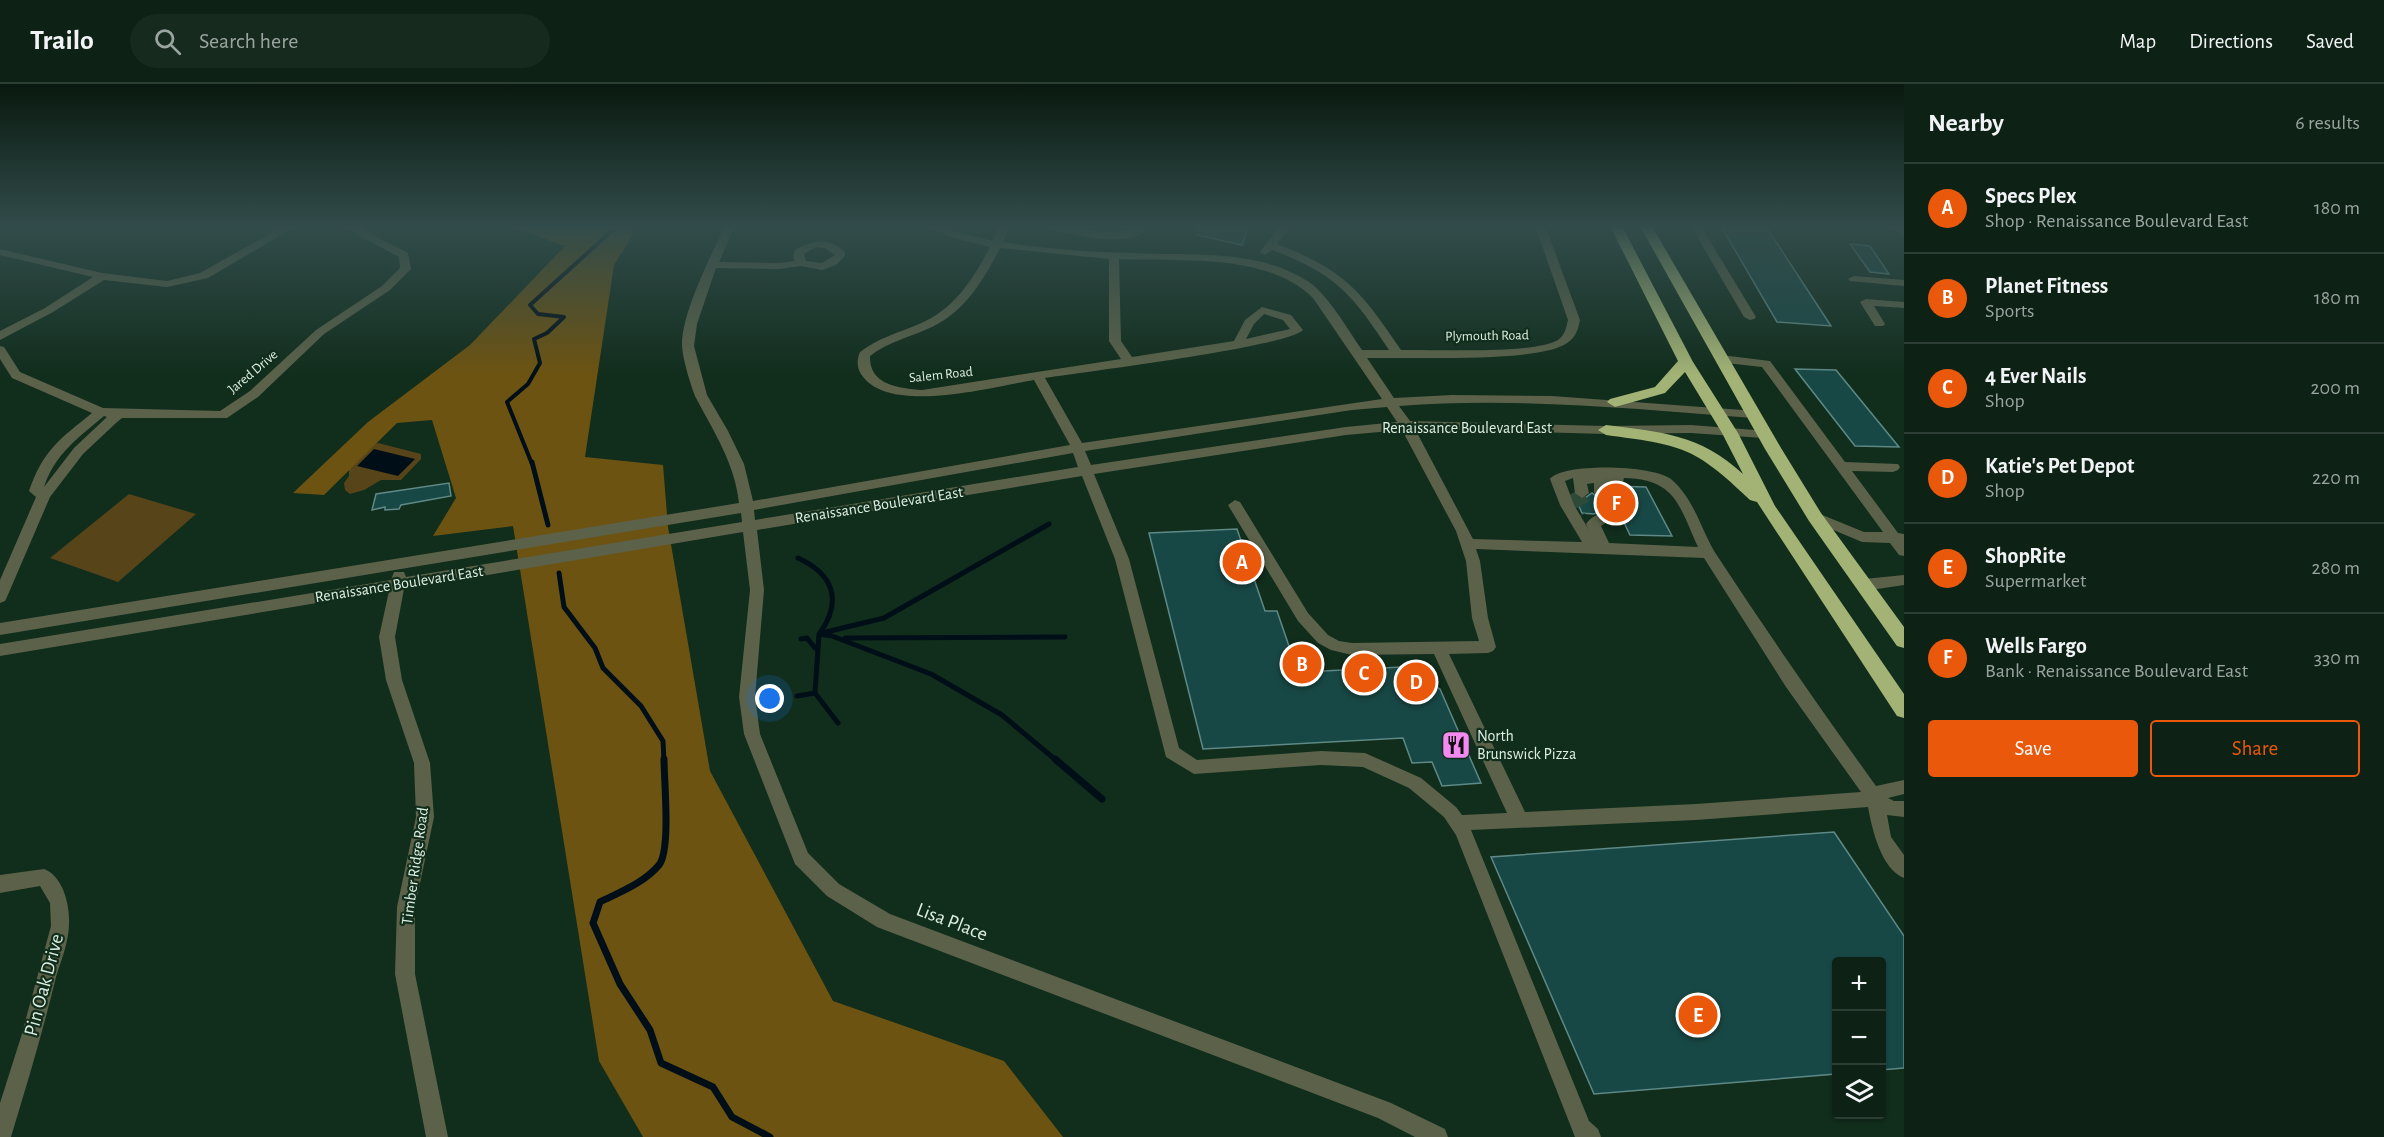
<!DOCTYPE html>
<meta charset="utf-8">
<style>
:root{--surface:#0d2215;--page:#162a1e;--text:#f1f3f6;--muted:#9aa4a0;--line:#2d3f34;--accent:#ea580c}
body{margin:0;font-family:"Alegreya Sans",sans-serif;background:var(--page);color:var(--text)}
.controls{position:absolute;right:18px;bottom:18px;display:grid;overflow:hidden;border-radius:6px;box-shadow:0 2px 4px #0004}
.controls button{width:54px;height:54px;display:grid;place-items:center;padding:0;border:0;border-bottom:2px solid var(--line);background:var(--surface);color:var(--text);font:30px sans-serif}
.you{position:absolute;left:770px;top:615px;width:21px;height:21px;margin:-15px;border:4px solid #fff;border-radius:50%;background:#1a73e8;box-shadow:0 0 0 9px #1a73e833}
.badge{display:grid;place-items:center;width:39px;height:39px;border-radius:50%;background:var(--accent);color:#fff;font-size:20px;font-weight:700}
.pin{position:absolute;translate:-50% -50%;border:3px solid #fff;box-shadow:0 2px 6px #0006}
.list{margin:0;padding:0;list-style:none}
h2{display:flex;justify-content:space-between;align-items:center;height:78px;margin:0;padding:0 24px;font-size:26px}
h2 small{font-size:20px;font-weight:400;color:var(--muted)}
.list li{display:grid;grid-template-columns:39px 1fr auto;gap:18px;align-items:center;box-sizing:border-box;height:90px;padding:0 24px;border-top:2px solid var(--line)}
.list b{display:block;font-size:22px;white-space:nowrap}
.list p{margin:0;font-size:20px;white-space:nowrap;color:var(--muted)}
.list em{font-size:20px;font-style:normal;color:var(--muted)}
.actions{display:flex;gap:12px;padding:18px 24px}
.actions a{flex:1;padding:14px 0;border:2px solid var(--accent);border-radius:6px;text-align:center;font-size:21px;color:var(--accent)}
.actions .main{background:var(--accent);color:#fff}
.icon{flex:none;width:33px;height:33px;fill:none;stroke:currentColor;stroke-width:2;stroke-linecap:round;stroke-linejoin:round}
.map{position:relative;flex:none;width:1904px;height:1053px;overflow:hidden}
header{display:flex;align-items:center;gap:36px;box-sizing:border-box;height:84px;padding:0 30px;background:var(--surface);border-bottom:2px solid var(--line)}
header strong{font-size:28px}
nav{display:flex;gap:33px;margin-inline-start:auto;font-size:21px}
.search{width:420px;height:54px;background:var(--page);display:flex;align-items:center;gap:15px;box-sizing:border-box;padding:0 21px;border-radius:33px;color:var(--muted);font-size:22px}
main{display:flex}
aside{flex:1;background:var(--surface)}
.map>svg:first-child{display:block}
</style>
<header>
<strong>Trailo</strong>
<div class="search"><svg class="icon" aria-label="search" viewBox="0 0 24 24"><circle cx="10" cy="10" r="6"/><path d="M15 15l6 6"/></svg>Search here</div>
<nav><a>Map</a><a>Directions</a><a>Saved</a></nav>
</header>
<main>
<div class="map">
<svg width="1904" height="1053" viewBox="0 0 1904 1053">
<rect width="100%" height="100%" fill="#112d1c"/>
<path fill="#574419" d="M378,359L421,370V375L401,396H381L364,406L350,410L345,406L344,399L349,392V381L372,361Z
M129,410L196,430L118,498L50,474Z"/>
<path fill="#6d5311" d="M514,144H637L614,181L585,373L663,381L668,443L710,687L833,917L1004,977L1063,1053H643L599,977L513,442L433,452L456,414L432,336L397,339L324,411L293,409L368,338L470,261L565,162Z"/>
<path fill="#000f17" d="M374,365L415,375L398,392L357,382Z"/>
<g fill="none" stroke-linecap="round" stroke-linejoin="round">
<path stroke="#000f17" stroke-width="4" d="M532,380L507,318L528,300L540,279L534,255L547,249L564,233L538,230L530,221L615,144"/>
<path stroke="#000f17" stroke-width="5" d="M532,378L548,441
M798,474C833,490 843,516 820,549
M559,489L564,523L595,564L603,584L641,622L663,657L664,677
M822,549L884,534L1049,440
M845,554L1065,553
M801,555L807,554L815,564
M815,609L838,639
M797,612L815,609L819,550L832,552L931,590L1002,631L1057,677"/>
<path stroke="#000f17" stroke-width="7" d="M664,675C664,697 671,766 659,781C644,799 620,808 600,818L593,839L620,900L650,946L661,979L713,1003L732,1033L770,1053
M1055,675L1102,715"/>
</g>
<path fill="#184845" stroke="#5e8986" stroke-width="1.5" d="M1197,144H1248L1242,161L1197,151Z
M1722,144H1767L1831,242L1777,238Z
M1850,160L1870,162L1889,190L1870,188Z
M1795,285L1836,286L1899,363L1855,362Z
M449,399L451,412L401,421L399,425L385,426V423L372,426L376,410Z
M1609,402L1646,403L1672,452L1630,451L1619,428L1612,423L1594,430L1582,429L1574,411L1582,416L1592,409L1601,416L1610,410Z
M1237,445L1265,527H1277L1291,568L1323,587L1402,583L1440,605L1481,699L1442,702L1432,678L1412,679L1403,654L1203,665L1149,449Z
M1834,748L1904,852V984L1881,986V878H1836V990L1594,1010L1491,773Z"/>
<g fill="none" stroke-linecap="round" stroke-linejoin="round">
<path stroke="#304a3a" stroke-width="15" stroke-dasharray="15 8" stroke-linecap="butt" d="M1575,408L1586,429
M1601,409L1611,430"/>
<path fill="#5b6249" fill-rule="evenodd" d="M280,144H293L208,194L167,203L104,196L53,228L0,256V247L45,224L93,193L0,171V165L102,189L167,197L200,189Z
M345,144H359L408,169L411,185L390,206L324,250L258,313L227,334H122L116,339L83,370L50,413L7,513L5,517L0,519V496L36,413L29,407C43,366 60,355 92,329L12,294L0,275V262L4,263L20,288L103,324L220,327L250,307L316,246L382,202L400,184L399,173ZM104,332L107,333L74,364L44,403C55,370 78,354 104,332Z
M724,144H734L719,178L779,179L795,177L793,172L795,166C813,156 829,153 845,168V172L836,181L822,186L801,182L779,185L716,184L697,240L694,262L707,311L728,347L744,380L753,417L1070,361L1034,296C992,303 894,330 864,294C857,287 856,277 860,268C878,254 898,249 919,240C955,225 973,195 990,163L958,155L926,144H943L993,157L998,144H1008L1003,158C1045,165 1088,168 1131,169C1189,172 1258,164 1309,198C1329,212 1348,246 1362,266H1389C1352,210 1336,190 1272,166L1265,171L1260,168L1278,144H1289L1277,160C1346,187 1360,206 1401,266C1436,265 1530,271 1558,256C1565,251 1566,244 1568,236L1536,144H1546L1580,236C1578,246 1576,253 1567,259C1540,279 1407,273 1367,274L1394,314L1452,311L1552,312L1756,327L1758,330L1752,334C1635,325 1517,313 1399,322L1410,337L1606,342L1691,341L1768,347L1769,350L1763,354L1691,349L1606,350L1415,345L1473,455L1582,458L1560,421L1550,395C1563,378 1657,381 1672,396C1696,417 1701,448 1718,473C1769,551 1822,627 1876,702L1904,696V710L1888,714L1894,717H1904V733L1887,731L1891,753L1904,771V794C1881,785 1872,745 1868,723L1696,736L1471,746L1589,1037L1598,1045L1601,1053H1575L1456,751L1444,733L1409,704L1363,683L1321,681L1194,690L1166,673L1115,475L1082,392L757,446L764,506L755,613L760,650L808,769L839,800L890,830L1391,1019L1445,1045L1448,1053H1415L1378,1034L877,843L827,812L795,780L744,650L739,613L750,506L743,448L404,505L395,553L402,596L430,679L434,733L415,823V890L448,1053H426L395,890L397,823L416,733L414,679L386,596L379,553L389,507L0,572V560L391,496L394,488H404L406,493L742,438L741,429L0,551V539L739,419C735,380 714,348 696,314C691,303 682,272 682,261C682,228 710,174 724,144ZM816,163L825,164L835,171L822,179L806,177L804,170ZM1000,164L1109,175V257L1121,275L922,306C899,304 869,301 870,272C889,257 912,253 934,242C966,226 984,195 1000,164ZM1119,175C1181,178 1266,168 1313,214L1382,315L1082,359L1045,294C1083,288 1286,263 1303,246L1291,231L1262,223L1245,236L1234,257L1132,273L1121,257ZM1264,230L1283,236L1290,245L1246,255L1254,240ZM1387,323L1397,338L1346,343L1091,381L1085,367L1352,326ZM1402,346L1456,447L1466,477L1472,534L1479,557L1352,559L1339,557L1328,551L1308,529L1240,418L1235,416L1228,421L1298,537L1318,559L1331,566L1352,571L1434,570L1507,729L1462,731L1456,723L1421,694L1365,669L1321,667L1197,676L1179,664L1129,475L1094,390L1346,351ZM1073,369L1078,383L755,436L754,426ZM1573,394L1575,409L1582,414L1589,409L1587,400L1594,399V409L1601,414L1608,409L1606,402L1608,400L1623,398L1624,394C1676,395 1679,422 1698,463L1609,459L1601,442L1618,430L1611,425C1603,427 1590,433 1586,440L1589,446L1574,421L1565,397ZM1476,465L1704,474L1786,603L1861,708L1696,720L1525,728L1449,570L1488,569L1493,567L1496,563L1488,534L1480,477Z
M1048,144L1114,148L1151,144C1127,165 1081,151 1053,147Z
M1692,144H1702L1756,233L1754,235L1750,236L1744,233Z
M1893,144H1904V152Z
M1854,192L1904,196V202L1850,197L1848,195Z
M1866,215L1904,218V224L1874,222L1885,240L1883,242H1875L1860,218Z
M1721,271L1770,277L1845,378L1898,380L1900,383L1898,386L1893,388L1852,387L1898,449L1904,450V472L1899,471L1890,459L1862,458L1810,436L1808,433L1815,428L1864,448H1883L1762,283L1717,278V272Z
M1904,491V501L1864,507L1859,505L1857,501L1859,497L1864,495Z
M44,785C63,792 70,821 69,840C69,857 61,877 56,893C43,947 27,1000 11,1053H0V1019L21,953L51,842L50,819L40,802L0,809V791Z"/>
<path fill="#a3b375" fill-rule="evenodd" d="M1611,144H1623L1693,278L1738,349L1775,422L1904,610V634L1897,632L1757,418L1750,416C1694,362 1681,361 1606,351L1598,346L1606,341C1661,348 1700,350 1743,390L1722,349L1685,288L1665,309L1615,323L1607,318L1610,315L1655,303L1678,277Z
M1641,144H1653L1781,364L1821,429L1904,543V564L1897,562L1809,437L1765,365Z"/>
</g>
<linearGradient id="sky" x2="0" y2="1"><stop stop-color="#09190f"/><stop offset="0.49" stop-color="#324c4b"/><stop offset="1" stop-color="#324c4b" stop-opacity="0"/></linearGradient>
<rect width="1904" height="292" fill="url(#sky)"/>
<defs>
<g id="restaurant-square" transform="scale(1.5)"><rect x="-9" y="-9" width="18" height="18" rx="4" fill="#f389f1" stroke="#112d1c"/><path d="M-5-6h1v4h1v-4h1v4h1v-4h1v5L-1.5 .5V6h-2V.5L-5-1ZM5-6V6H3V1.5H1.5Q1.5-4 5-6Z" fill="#111"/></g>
</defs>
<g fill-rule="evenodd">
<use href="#restaurant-square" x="1456" y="661"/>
</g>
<g text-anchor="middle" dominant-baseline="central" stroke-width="4.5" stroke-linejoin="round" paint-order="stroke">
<g font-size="14" fill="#ddeee2" stroke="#112d1c">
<text transform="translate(1487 252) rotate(-1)">Plymouth Road</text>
<text transform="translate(253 288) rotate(-40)">Jared Drive</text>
<text transform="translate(941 291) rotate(-6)">Salem Road</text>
</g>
<g font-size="16" fill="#ddeee2" stroke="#112d1c">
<text x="1467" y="344">Renaissance Boulevard East</text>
<text transform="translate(879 421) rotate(-9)">Renaissance Boulevard East</text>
<text transform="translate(399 500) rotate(-9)">Renaissance Boulevard East</text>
<text transform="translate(415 782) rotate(-82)">Timber Ridge Road</text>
</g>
<g font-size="16" fill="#ddeee2" stroke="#112d1c" text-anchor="start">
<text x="1477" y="652">North<tspan x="1477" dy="18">Brunswick Pizza</tspan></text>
</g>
<g font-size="20" fill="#ddeee2" stroke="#112d1c">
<text transform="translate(952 838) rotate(21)">Lisa Place</text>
<text transform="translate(44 901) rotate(-75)">Pin Oak Drive</text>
</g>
</g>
</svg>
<div class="controls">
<button>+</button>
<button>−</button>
<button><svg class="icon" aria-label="layers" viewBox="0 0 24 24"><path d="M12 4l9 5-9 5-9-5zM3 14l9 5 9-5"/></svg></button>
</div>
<div class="you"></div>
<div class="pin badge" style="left:1242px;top:478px">A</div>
<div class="pin badge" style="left:1302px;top:580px">B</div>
<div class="pin badge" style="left:1364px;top:589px">C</div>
<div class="pin badge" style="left:1416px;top:598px">D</div>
<div class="pin badge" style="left:1698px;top:931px">E</div>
<div class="pin badge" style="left:1616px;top:419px">F</div>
</div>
<aside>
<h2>Nearby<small>6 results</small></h2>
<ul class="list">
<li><span class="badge">A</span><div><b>Specs Plex</b><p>Shop · Renaissance Boulevard East</p></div><em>180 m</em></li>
<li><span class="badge">B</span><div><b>Planet Fitness</b><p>Sports</p></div><em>180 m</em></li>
<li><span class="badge">C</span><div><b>4 Ever Nails</b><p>Shop</p></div><em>200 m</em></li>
<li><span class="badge">D</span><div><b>Katie's Pet Depot</b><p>Shop</p></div><em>220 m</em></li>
<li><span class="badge">E</span><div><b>ShopRite</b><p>Supermarket</p></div><em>280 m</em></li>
<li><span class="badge">F</span><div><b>Wells Fargo</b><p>Bank · Renaissance Boulevard East</p></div><em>330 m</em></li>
</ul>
<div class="actions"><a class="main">Save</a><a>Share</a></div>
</aside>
</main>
